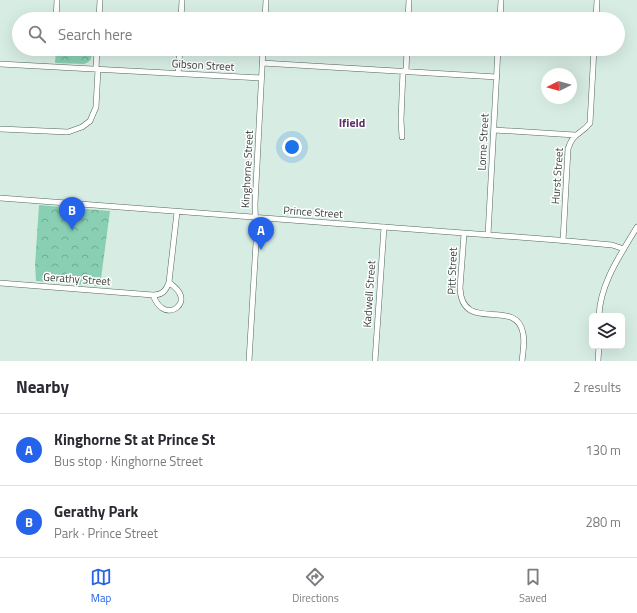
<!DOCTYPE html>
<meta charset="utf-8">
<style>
:root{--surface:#fff;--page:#f2f2f3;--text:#2b2b33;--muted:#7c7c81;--line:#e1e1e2;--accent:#2563eb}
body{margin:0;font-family:"Titillium Web",sans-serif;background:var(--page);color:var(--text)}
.controls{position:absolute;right:12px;bottom:12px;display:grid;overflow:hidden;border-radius:6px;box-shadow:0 4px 16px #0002}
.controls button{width:36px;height:36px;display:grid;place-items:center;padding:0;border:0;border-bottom:1px solid var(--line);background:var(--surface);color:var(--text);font:20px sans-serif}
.compass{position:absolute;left:541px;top:68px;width:36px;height:36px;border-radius:50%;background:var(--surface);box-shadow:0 4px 16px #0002;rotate:264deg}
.you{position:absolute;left:292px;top:147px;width:14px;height:14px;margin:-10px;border:3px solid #fff;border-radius:50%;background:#1a73e8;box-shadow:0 0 0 6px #1a73e833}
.badge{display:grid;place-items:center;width:26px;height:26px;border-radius:50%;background:var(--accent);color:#fff;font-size:13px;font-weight:700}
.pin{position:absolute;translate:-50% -33px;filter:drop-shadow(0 1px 2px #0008)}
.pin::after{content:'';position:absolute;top:21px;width:14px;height:12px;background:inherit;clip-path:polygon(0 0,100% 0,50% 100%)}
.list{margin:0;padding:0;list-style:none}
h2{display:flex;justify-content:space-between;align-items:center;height:52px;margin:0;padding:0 16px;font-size:17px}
h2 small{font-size:13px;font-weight:400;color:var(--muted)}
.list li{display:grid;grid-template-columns:26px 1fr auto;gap:12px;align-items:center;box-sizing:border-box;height:72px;padding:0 16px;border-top:1px solid var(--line)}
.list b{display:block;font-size:15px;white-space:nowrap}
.list p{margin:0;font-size:13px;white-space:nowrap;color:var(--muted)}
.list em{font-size:13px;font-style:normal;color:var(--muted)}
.icon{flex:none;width:22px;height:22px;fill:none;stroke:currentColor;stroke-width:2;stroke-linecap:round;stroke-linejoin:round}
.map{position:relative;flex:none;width:637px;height:361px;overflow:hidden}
.search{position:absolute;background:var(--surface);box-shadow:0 4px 16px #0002;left:12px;right:12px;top:12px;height:44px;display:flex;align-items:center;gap:10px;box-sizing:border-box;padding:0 14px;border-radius:22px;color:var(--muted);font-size:15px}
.sheet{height:196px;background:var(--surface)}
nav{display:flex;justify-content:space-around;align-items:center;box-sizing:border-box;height:56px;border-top:1px solid var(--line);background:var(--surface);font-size:11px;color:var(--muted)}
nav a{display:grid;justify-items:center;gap:2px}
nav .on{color:var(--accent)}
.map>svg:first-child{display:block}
</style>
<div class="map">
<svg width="637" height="361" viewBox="0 0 637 361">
<defs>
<pattern id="park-crowns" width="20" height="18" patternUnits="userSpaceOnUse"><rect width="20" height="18" fill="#89cfb4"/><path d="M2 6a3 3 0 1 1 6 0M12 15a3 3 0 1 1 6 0" fill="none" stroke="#71a994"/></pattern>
</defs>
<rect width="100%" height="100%" fill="#d7ede3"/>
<path fill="url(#park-crowns)" d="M56,49H92C92,56 92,62 84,64L55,63Z
M39,205L110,211L100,286L36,281L35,265Z"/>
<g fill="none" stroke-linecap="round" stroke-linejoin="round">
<g stroke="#52665d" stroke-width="6">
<path id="street" d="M56,19L57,0
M99,19L100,0
M181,19L182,0
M265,19L266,0
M408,19L409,0
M500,19L501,0
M596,19L597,0
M262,63L497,77
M0,64L261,78
M96,69L97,49
M406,71L407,49
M178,74L180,49
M0,129L68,132L82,127L90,121L96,107L98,69
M494,130L575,135
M402,137L401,120L403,71
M0,198L557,240L612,245L624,249
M464,234L460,288C462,335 516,296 523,333C525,342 523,352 522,361
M488,235L498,49
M563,241L568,149C573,132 581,135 590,123L594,49
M0,283L153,295C162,295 166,291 169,282L177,212
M153,295C155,300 157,305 162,308C172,315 185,305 180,294C178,289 173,286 169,282
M599,316C600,283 621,254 637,227
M249,361L256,243L255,204L263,49
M375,361L384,227
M598,361L599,346"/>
</g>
<use href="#street" stroke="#fff" stroke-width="5"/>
</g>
<g text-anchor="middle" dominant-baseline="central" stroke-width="3" stroke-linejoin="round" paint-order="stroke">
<g font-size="11" fill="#373f3c" stroke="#fff">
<text transform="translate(203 65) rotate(3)">Gibson Street</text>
<text transform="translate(483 142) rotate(-87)">Lorne Street</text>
<text transform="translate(247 169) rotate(-87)">Kinghorne Street</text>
<text transform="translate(557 176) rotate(-86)">Hurst Street</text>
<text transform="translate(313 212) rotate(4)">Prince Street</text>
<text transform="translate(452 271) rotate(-88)">Pitt Street</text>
<text transform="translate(77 279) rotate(4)">Gerathy Street</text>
<text transform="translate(369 294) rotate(-86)">Kadwell Street</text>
</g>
<g font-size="12" font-weight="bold" fill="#5a3167" stroke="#fff">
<text x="352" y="122">Ifield</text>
</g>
</g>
</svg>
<div class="controls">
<button><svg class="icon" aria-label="layers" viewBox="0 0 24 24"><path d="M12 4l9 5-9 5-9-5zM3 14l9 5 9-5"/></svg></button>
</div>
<svg class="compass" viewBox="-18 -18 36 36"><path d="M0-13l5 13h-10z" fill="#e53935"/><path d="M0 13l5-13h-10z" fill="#7c7c81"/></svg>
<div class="you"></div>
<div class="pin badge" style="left:261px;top:250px">A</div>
<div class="pin badge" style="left:72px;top:230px">B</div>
<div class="search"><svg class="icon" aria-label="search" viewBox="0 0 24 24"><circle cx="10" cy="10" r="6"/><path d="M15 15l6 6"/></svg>Search here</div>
</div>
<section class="sheet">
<h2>Nearby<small>2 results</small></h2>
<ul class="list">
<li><span class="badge">A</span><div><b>Kinghorne St at Prince St</b><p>Bus stop · Kinghorne Street</p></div><em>130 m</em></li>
<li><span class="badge">B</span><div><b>Gerathy Park</b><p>Park · Prince Street</p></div><em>280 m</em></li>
</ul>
</section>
<nav>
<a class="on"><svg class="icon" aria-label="map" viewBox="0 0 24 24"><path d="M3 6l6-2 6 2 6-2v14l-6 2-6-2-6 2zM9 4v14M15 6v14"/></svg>Map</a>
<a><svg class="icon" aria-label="directions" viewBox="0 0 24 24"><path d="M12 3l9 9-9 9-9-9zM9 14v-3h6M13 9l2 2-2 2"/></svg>Directions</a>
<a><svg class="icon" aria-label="saved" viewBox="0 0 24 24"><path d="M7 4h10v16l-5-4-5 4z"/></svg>Saved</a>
</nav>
